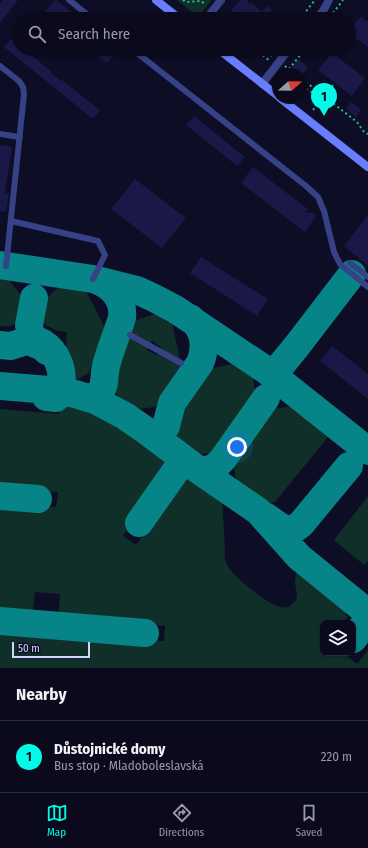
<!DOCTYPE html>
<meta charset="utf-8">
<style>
:root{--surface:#0a0a1c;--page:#181829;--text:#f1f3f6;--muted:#999aa3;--line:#2a2b3b;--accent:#00fce9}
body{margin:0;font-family:"Fira Sans Condensed",sans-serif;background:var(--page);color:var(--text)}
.controls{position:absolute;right:12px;bottom:12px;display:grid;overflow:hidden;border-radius:8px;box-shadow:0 1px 3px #0004}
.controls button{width:36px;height:36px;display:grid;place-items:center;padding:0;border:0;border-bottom:1px solid var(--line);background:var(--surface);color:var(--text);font:20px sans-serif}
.compass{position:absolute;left:272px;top:68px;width:36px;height:36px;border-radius:50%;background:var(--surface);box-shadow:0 1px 3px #0004;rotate:70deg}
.scale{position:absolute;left:12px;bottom:10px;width:78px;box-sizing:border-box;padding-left:4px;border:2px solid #d1d4ff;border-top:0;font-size:11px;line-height:14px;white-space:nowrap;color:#d1d4ff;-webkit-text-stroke:3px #0d0d25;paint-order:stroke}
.you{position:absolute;left:237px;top:447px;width:14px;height:14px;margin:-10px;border:3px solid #fff;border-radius:50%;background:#1a73e8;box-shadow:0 0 0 6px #1a73e833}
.badge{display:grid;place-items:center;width:26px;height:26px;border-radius:50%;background:var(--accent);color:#111;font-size:13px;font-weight:700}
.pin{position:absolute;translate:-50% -33px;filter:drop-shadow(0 1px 2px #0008)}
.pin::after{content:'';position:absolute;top:21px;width:14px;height:12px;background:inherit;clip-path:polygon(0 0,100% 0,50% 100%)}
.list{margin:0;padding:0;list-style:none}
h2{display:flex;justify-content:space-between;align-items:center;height:52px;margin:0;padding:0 16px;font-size:17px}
h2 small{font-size:13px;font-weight:400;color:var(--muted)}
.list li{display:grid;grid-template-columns:26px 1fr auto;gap:12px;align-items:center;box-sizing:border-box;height:72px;padding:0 16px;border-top:1px solid var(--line)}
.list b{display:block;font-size:15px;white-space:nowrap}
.list p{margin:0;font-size:13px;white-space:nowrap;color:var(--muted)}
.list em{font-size:13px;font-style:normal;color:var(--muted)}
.icon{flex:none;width:22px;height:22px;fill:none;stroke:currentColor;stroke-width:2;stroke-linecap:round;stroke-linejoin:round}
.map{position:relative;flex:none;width:368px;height:668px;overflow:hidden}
.search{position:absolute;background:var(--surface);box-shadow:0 1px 3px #0004;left:12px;right:12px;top:12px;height:44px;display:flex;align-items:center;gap:10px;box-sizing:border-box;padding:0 14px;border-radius:22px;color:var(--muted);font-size:15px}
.sheet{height:124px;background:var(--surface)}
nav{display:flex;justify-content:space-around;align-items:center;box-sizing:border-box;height:56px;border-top:1px solid var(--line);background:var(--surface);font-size:11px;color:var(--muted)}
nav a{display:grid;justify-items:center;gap:2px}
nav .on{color:var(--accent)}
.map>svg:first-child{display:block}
</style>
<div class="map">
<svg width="368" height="668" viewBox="0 0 368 668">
<rect width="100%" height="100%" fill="#0d0d25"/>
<path fill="#102f28" d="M177,0H212L198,17Z
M0,278H6L10,281L23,298C22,308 23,322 10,326C7,327 3,326 0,326Z
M60,286L85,289L106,330L89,373L72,382L63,380L67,332L54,330V329L45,325L42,321L44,300Z
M158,313L172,322L180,360L160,350L161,347L152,341L150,344L131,334L137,320Z
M130,336L149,347L147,350L157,355L159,352L181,365L182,369L155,407L137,409L118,398L112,383Z
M238,363L252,372L256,396L217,452L197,455L178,442L175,421L213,368Z
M60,404C99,406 140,440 171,461L172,467L135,521L133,520L123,536L136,545L147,529L143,526L180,473L186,472L222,497L225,550C224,557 225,562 229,568C236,578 268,605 280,607C283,608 287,607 289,607L296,600L297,595L295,583L296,574L300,569L346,606L345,608L346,616L348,617L343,623H323V653H343L357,664L368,650V668H0V624L144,638L145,640L164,641L165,626L146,624L145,629L58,621L60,594L35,592L32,617L0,614V501L38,504V506L56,507L58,492L39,491V495L0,492V409L59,414Z
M296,406L325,429L328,437L275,502L266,504L236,483L234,464L272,409Z
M368,496V561L364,565L334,540Z"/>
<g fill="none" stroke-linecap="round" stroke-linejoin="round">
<path stroke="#068487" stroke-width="28" d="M0,265L93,279L137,290L154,298L175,309L266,370L368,451
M34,298L29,325L31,338C35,339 39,341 43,343C57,352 64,370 61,387C60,391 57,395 56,398L46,397
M0,345L11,346L26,341L31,342L43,347L47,351
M273,375L296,347L352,274
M0,386L61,391L75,394L95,400L125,416L148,432L197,469L258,511L299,557L368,613
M85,397H96C107,387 103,378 106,366C110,350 117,334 122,318C124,300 113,286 96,280
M148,432L153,434H159L163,431L166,426L172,403L200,363C207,347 204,328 190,318
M197,469C210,471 214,469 223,459L266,398
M0,496L38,499
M265,516L288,532L293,530L301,524L349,466
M139,523L184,459
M0,621L145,633
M353,639L368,620"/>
</g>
<path fill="#1a1846" d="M3,0H18L0,23V4Z
M55,0H56L81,19H52L44,13Z
M240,0H247L249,2L248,3L250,5L252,3L262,12L267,6L272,10L266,17L268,19L270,17L272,19H242L231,11Z
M361,16L366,21L367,20L368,21V47L357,39L356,40L349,32L351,28V27L352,26V27Z
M11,39L19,45V49H24L52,72L51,73L61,81L62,80L100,110L93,119L4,47Z
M90,49H118L107,63Z
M332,53L365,78L352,96L318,70Z
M298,59L308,67L303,74H299L291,68Z
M351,102L361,110L356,117L346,108Z
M194,116L245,157L237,166L186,125Z
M0,145L10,146L12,149L5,193L9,194L6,212L0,211Z
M253,167L309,210L305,211L306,213L312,212L316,216L305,232L241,183Z
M135,179L186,218L162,248L111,209Z
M368,215V266L344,246Z
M201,257L268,299L257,316L190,273Z
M332,346L368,374V399L320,361Z"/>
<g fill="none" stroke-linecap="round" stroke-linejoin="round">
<path stroke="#29bb99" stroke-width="2" stroke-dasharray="2 3" stroke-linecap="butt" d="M183,0L186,2L201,1L206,5
M333,13L343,0
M219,15L225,19
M300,19L315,0
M255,49L270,61
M263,49L272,56
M285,66L295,74
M289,69L305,49
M302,79L357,122L364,132L368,134
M302,86L316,95L323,96
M313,110L335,83"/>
<path stroke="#364186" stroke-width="6" d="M69,0L93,19
M132,49L306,186L318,197L324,211L334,252L340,264L368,287
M0,66L19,81L23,87L24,94L6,266
M0,134L20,137
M11,221L98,241L105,255L93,279
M350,263L368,277
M130,335L181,363"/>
<path stroke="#364186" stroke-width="8" d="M206,19L221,0
M315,19L323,11L329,0
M262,84L289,49"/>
<path stroke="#687eff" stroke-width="8" d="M156,0L180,19
M218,49L278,96
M280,98L368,167"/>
</g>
</svg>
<div class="controls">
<button><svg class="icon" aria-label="layers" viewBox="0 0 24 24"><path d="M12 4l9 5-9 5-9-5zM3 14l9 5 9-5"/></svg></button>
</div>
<svg class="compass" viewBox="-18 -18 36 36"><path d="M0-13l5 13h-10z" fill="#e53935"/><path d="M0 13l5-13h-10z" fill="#999aa3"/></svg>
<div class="scale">50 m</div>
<div class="you"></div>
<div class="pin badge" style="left:324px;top:116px">1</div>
<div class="search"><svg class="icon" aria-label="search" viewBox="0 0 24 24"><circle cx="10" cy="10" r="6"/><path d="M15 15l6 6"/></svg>Search here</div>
</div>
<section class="sheet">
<h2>Nearby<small></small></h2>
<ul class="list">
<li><span class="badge">1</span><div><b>Důstojnické domy</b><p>Bus stop · Mladoboleslavská</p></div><em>220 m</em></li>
</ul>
</section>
<nav>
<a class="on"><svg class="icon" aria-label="map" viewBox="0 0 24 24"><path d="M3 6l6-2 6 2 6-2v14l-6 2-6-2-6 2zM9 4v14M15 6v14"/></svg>Map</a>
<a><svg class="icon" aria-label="directions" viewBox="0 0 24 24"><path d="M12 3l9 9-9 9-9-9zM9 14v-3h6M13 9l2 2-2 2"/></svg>Directions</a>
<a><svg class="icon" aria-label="saved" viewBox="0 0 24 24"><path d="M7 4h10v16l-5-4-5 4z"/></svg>Saved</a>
</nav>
